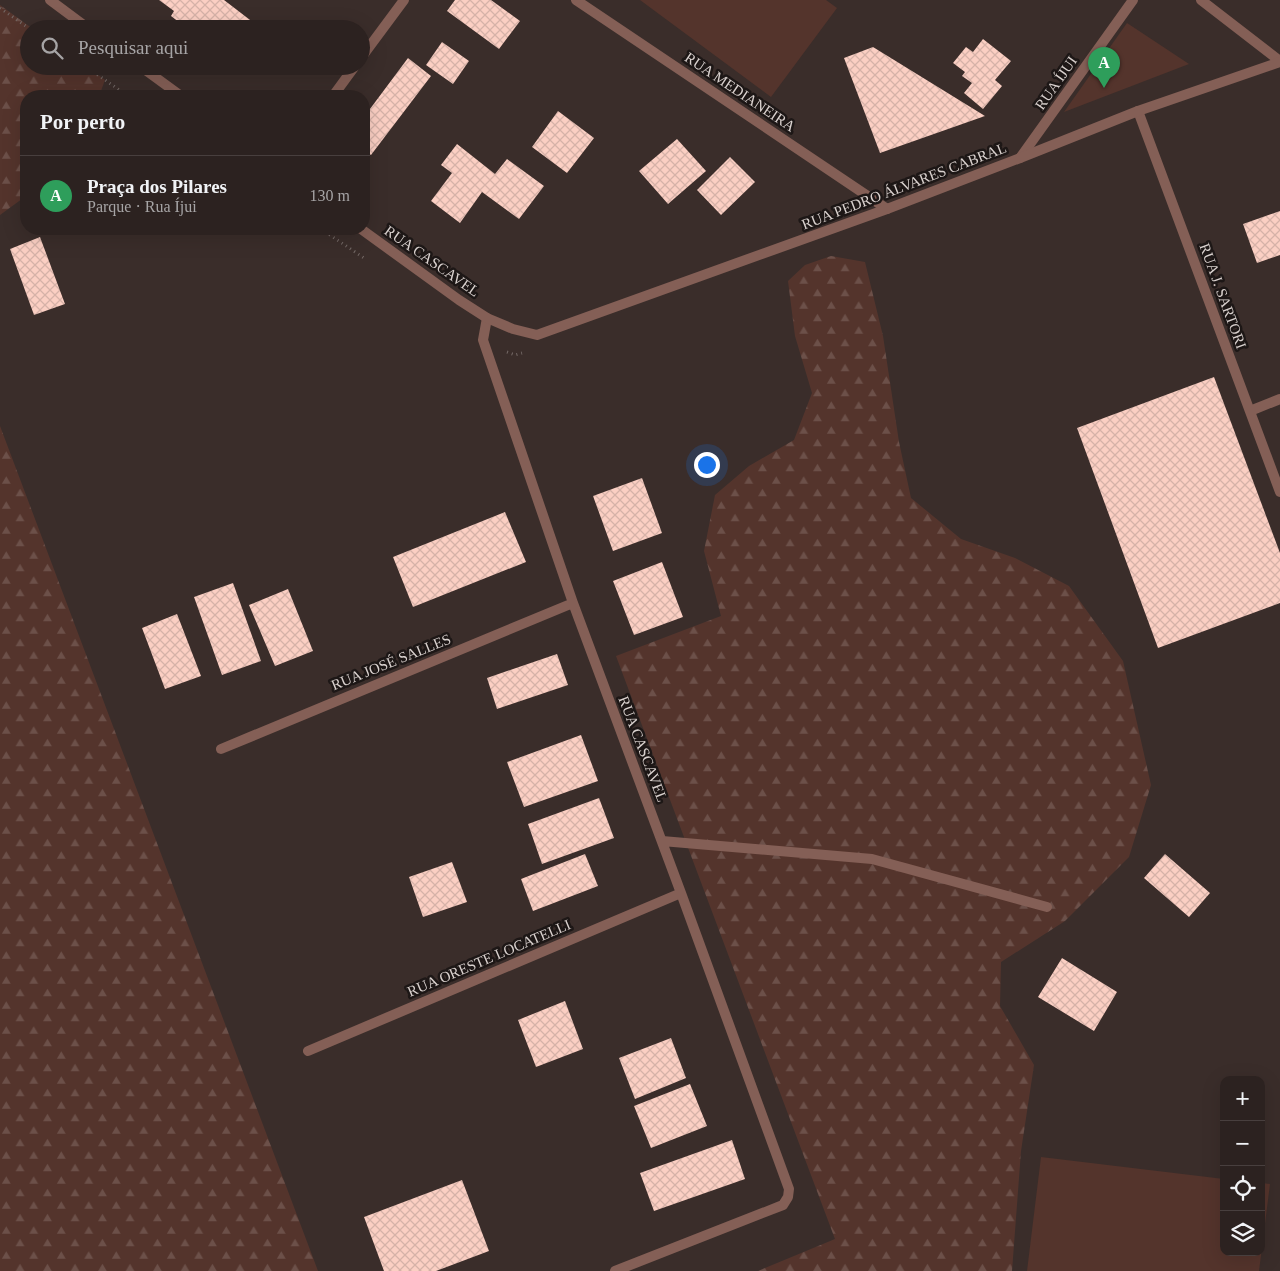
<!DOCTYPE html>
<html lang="pt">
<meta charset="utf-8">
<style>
:root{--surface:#2c2220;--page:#342a29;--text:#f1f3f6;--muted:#a6a4a5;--line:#483f3e;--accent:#b45309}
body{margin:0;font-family:"Times New Roman",serif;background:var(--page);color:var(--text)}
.controls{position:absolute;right:15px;bottom:15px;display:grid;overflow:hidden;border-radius:10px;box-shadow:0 5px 20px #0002}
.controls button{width:45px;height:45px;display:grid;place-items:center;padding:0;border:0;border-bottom:1px solid var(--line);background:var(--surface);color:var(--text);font:25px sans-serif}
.you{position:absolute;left:706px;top:464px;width:18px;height:18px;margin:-12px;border:4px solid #fff;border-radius:50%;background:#1a73e8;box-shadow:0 0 0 8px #1a73e833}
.badge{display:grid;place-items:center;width:32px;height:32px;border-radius:50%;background:var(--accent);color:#fff;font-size:16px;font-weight:700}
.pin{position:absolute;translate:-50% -41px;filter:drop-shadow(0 1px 2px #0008)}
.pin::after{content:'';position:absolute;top:26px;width:18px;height:15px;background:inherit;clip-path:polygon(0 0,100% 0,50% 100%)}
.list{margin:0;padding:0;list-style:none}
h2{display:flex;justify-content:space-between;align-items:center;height:65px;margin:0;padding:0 20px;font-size:21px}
h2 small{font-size:16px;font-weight:400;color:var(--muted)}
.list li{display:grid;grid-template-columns:32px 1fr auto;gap:15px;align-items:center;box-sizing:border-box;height:80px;padding:0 20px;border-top:1px solid var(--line)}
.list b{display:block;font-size:19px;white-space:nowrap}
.list p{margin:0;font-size:16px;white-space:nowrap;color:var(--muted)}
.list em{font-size:16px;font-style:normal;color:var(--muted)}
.icon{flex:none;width:28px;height:28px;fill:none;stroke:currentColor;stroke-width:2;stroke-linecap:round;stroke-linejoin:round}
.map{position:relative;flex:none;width:1280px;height:1271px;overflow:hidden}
.search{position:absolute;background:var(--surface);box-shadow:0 5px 20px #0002;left:20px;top:20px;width:350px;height:55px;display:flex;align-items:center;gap:12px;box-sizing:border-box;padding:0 18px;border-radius:28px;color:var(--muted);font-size:19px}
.panel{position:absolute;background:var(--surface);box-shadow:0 5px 20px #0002;left:20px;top:90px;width:350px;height:145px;border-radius:20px}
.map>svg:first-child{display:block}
</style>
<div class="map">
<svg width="1280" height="1271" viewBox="0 0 1280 1271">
<defs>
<pattern id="forest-firs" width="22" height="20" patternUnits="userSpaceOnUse" patternTransform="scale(1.25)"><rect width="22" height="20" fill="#54342c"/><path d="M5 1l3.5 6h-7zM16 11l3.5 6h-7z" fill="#6c5049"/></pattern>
<pattern id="building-cross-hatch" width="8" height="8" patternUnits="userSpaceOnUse" patternTransform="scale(1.25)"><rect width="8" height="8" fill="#fbcfc3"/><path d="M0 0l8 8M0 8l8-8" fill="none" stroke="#d6b2a8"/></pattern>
</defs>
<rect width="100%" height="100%" fill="#3a2d2a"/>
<path fill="url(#forest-firs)" d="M0,5L33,29H29V66H86L105,80L99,96H26V196L0,215Z
M831,256L865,262L883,336L899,442L911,498L961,539L1015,558L1069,586L1123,661L1151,785L1129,857L1065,921L1001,962L1000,1006L1034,1065L1021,1151L1012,1271H758L835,1239L616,656L721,616L704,551L715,495L749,466L794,440L812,393L795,336L788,281L805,265Z
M0,426L318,1271H0Z"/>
<path fill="#54342c" d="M640,0H826L837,8L771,97Z
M1127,23L1189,64L1064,112Z
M1041,1157L1224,1179V1252H1261V1183L1270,1184L1259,1271H1027Z"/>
<path fill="url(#building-cross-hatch)" d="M159,0H224L262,29H198L195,26L191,29H188L171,16L174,11Z
M455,0H491L520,21L499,49L447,11Z
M983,39L1011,61L995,80L1002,86L983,109L964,93L972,83L962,76L965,72L953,63L966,47L973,52Z
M442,42L469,61L453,84L426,65Z
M873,47L985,116L880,153L844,58Z
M408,58L431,76L371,155L364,150V117Z
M257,66H276L269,75Z
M558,111L594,138L567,173L532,147Z
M677,139L706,171L668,204L639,171Z
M457,144L495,174L507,159L544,186L519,219L482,192L460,223L431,201L452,173L441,165Z
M730,157L755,182L721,215L697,190Z
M1280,211V255L1257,263L1243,224Z
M40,237L65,304L34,315L10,249Z
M1214,377L1280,553V603L1158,648L1077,428Z
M642,478L662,533L613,551L593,496Z
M505,512L526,562L413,607L393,557Z
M662,562L683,617L634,635L613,581Z
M233,583L261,661L222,675L194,597Z
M288,589L313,651L275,666L249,605Z
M177,614L201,676L165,689L142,628Z
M557,654L568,685L497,709L487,678Z
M581,735L598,781L524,807L507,762Z
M599,798L614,838L542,864L528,824Z
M585,854L598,886L533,911L521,879Z
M1165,854L1210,893L1189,917L1144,878Z
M452,862L467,902L423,917L409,877Z
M1062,958L1117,992L1094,1031L1038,997Z
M565,1001L583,1049L536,1067L518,1020Z
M671,1038L686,1078L635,1099L619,1058Z
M690,1084L707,1126L651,1148L634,1106Z
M732,1140L745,1179L654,1211L640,1173Z
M462,1180L489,1251L436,1271H384L364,1217Z"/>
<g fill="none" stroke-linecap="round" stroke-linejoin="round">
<path stroke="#756a67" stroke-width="3" stroke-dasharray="1 4" stroke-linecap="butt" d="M0,8L30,29
M85,66L128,96
M321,229L364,258
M507,352L515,355L522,353"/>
<path stroke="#845f56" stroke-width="10" d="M576,0L887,209
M1201,0L1280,61
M361,58L404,0
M333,96L355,66
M1138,111L1280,492
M1020,158L1133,0
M487,318L483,340L573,603L681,893L789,1189L788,1197L783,1205L615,1271
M1250,411L1280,399
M221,749L573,603
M662,841L872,859L1047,907
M308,1051L681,893"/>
<path stroke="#845f56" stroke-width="10" d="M50,0L89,29
M140,66L181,96
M361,229L459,300L487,318L513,329L537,335L887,209L1020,158L1138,111L1280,62"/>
</g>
<g text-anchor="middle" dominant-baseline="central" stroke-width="5" stroke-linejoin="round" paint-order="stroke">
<g font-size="15" fill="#d9d1ce" stroke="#1d1716">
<text transform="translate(1056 83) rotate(-55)">RUA ÍJUI</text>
<text transform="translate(740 92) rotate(34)">RUA MEDIANEIRA</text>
<text transform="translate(904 186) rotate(-21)">RUA PEDRO ÁLVARES CABRAL</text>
<text transform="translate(432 261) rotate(35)">RUA CASCAVEL</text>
<text transform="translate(1223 296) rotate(70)">RUA J. SARTORI</text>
<text transform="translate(391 662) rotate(-22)">RUA JOSÉ SALLES</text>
<text transform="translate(643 749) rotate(69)">RUA CASCAVEL</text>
<text transform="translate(489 958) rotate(-23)">RUA ORESTE LOCATELLI</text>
</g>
</g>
</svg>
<div class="controls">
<button>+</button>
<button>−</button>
<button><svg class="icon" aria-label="locate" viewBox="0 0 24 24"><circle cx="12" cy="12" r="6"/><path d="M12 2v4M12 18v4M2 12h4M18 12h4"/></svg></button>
<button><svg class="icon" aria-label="layers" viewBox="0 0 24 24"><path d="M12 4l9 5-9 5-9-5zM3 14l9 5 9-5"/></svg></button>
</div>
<div class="you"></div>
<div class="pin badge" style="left:1104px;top:88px;background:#2e9e5b">A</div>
<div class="search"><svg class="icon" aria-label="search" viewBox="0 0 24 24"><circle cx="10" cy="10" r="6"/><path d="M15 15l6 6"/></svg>Pesquisar aqui</div>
<section class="panel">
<h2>Por perto<small></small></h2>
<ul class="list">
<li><span class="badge" style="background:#2e9e5b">A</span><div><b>Praça dos Pilares</b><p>Parque · Rua Íjui</p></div><em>130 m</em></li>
</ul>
</section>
</div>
